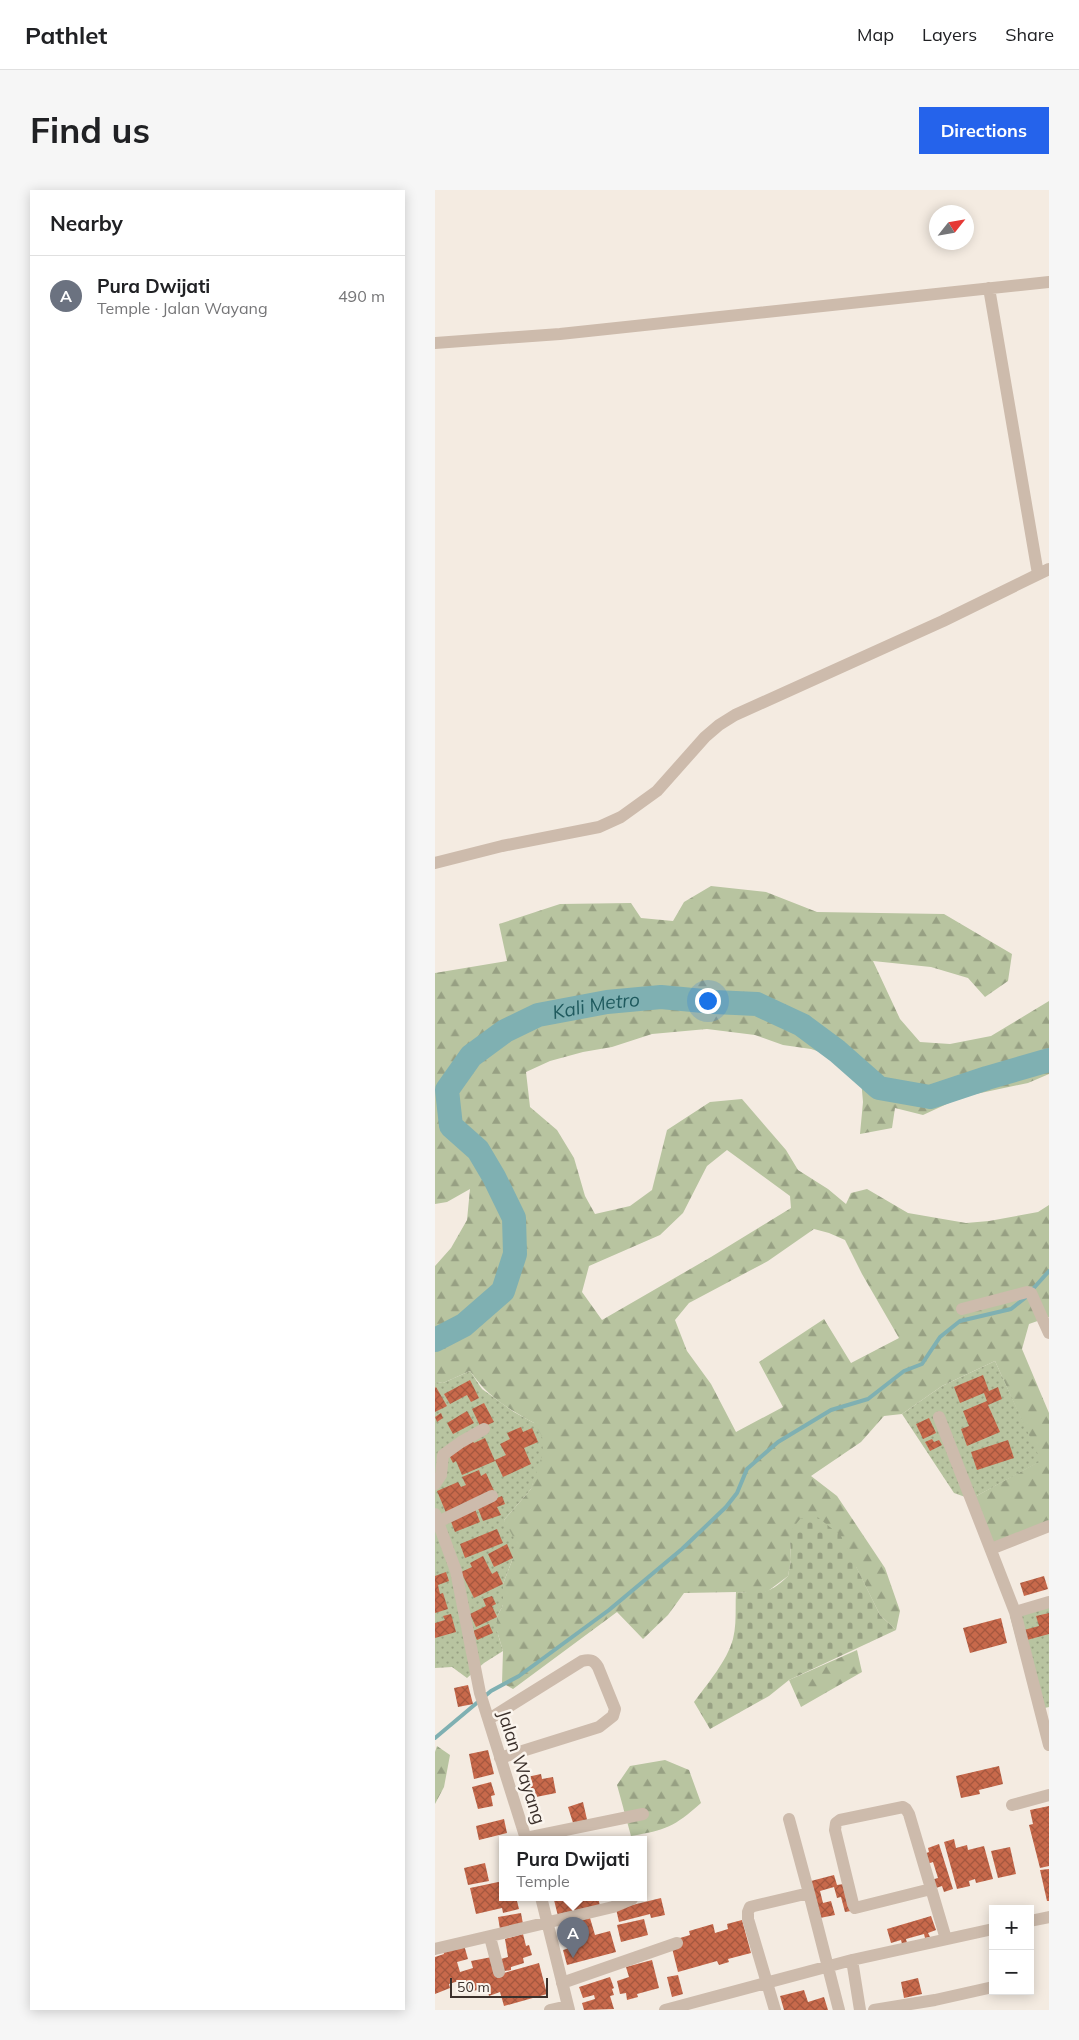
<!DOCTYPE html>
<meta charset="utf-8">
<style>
:root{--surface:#fff;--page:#f6f6f6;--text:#202124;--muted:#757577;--line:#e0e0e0;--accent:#2563eb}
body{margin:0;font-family:Mulish,sans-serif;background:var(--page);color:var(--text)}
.controls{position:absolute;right:15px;bottom:15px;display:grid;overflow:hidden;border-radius:0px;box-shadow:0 2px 12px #0003}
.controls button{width:45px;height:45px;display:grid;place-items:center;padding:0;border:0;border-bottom:1px solid var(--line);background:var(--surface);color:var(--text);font:25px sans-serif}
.compass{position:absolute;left:494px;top:15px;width:45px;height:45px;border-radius:50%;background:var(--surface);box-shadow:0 2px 12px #0003;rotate:59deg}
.scale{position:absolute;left:15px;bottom:12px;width:98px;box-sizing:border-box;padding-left:5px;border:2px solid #3b302b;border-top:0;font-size:14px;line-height:18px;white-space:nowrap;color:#3b302b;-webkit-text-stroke:4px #fbf5ee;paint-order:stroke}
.you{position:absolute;left:272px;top:810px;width:18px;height:18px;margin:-12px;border:4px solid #fff;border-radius:50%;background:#1a73e8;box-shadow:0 0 0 8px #1a73e833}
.badge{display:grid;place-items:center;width:32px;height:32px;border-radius:50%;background:var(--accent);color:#fff;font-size:16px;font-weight:700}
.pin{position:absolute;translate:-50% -41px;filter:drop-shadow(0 1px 2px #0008)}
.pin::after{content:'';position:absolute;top:26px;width:18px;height:15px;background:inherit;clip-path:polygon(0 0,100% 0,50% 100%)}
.popup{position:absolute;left:64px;top:1646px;width:148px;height:65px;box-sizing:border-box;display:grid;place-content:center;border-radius:0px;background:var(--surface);filter:drop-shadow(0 1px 4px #0005);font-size:16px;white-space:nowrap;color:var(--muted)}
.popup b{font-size:19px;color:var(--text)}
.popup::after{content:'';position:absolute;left:50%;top:100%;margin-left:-10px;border:10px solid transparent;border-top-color:var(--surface)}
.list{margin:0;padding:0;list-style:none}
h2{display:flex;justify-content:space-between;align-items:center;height:65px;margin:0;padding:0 20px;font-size:21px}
h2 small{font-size:16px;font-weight:400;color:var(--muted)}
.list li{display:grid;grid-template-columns:32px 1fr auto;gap:15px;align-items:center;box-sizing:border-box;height:80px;padding:0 20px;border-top:1px solid var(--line)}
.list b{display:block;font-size:19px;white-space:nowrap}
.list p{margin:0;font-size:16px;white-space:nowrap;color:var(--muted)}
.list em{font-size:16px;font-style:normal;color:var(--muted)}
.map{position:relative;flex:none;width:614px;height:1820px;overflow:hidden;border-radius:0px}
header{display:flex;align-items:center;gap:30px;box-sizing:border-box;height:70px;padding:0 25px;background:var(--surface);border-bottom:1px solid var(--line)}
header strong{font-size:24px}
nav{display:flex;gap:28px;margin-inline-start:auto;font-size:18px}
.intro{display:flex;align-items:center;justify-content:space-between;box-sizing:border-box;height:120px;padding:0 30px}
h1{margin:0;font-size:35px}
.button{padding:12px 22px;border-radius:0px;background:var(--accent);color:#fff;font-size:18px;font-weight:700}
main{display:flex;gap:30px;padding:0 30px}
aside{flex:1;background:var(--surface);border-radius:0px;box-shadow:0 2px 12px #0003}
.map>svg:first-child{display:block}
</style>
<header>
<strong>Pathlet</strong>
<nav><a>Map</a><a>Layers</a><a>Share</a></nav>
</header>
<div class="intro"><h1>Find us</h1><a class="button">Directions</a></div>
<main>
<aside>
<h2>Nearby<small></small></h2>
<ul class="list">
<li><span class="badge" style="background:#6b7280">A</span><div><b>Pura Dwijati</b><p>Temple · Jalan Wayang</p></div><em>490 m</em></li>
</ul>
</aside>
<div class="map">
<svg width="614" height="1820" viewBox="0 0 614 1820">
<defs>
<pattern id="forest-firs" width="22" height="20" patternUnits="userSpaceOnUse" patternTransform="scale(1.25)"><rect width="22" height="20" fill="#b8c4a0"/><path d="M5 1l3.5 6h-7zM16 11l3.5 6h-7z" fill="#97a083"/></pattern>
<pattern id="cemetery-stones" width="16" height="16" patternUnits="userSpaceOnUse" patternTransform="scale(1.25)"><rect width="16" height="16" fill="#b8c4a0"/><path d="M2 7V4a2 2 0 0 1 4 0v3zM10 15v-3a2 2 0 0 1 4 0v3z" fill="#97a083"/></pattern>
<pattern id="garden-dots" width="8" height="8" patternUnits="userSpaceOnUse" patternTransform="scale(1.25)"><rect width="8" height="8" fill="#b8c4a0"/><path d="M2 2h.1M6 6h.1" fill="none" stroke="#97a083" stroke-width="1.8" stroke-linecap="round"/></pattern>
<pattern id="building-cross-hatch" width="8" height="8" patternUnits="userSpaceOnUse" patternTransform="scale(1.25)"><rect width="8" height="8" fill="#c8694b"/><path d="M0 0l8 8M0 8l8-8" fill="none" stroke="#a4573f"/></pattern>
</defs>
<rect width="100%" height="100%" fill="#f4ebe1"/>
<path fill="url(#forest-firs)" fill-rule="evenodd" d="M276,696L331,702L382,722L509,724L577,764L573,791L550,807L533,788L496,777L438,771L465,829L485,852L515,854L556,846L614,811V884L593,893L527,907L488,925L460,918L457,938L425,944L428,912L426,889L410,870L376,859L348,855L320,845L272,839L217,844L177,857L148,862L115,871L91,882L95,917L122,940L139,968L150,1006L160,1024L195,1016L217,1000L232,940L275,912L307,909L351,960L363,980L393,999L411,1014L416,1003L432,999L473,1023L531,1033L554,1031L603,1022L614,1015V1127L594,1134L587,1159L614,1223V1332L550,1356L536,1309L605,1271L560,1171L507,1196L467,1224L449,1226L426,1252L376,1286L402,1306L450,1378L465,1421L461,1440L445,1425L421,1377L355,1351L356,1370L353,1386L333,1401L323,1404L301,1402L249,1403L233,1425L208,1449L182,1422L78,1499L67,1493L68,1461L62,1441V1427L68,1415V1394L78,1368L69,1330L96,1299L101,1281L99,1233C72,1218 53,1207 35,1181L8,1193L0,1192V1076L16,1058L32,1030L35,999L12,1012L0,1014V783L72,771L64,734L125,714L196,713L206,728L238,731L249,712ZM292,960L355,1006L356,1018L276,1067L167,1130L147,1102L154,1076L225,1045L248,1023L272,976ZM379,1039L394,1043L410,1050L427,1084L464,1148L416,1173L389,1129L324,1172L348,1217L301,1242L276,1194L252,1161L240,1130L254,1113L333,1071Z
M422,1460L427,1482L366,1517L354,1490Z
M2,1556L15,1565L9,1597L0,1614V1562Z
M230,1570L254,1580L266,1613C239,1637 231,1640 196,1646L182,1595L195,1576Z"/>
<path fill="url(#cemetery-stones)" d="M380,1325L406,1346L445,1425L461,1440L354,1490L334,1506L275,1539L259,1512C273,1493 292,1471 298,1449C302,1433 300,1417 301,1402C326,1404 335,1404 353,1386L356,1370L355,1351L358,1338L365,1329Z"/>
<path fill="url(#garden-dots)" d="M560,1171L606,1271L536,1309L519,1303L467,1224L507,1196Z
M35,1181L47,1199L79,1222L99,1233L107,1246L108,1263L96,1299L69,1330L80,1350L78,1368L68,1394V1415L62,1427V1441L68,1461L49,1473L32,1488L17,1477L0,1478V1192L8,1193Z
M614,1417V1517L601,1520L575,1426Z"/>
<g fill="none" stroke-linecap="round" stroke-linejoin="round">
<path stroke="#7fb0b2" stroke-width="4" d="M597,1100L614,1081
M0,1548L56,1501L84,1486L174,1420L247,1359L291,1317L302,1303L312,1279L343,1252L396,1220L433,1209L469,1181L487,1174L505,1147L525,1131L576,1119L590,1108"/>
<path stroke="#7fb0b2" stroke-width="24" id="s1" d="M0,1150L29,1135L68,1101L80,1064L79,1028L59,987L43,960L16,936L12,900L36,866L70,841L103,825L172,812L226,807L279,812L322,814L367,835L402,861L444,898L495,907L552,888L614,870"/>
</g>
<path fill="url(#building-cross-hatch)" d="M548,1185L554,1201L563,1197L567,1209L553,1215L565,1242L532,1256L526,1239L534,1236L528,1221L552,1211L549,1203L525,1213L519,1197Z
M35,1190L44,1208L36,1212L32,1205L15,1214L9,1204Z
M1,1197L12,1216L0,1222V1198Z
M49,1213L59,1232L46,1238L37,1219Z
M32,1221L39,1233L18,1244L12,1233Z
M6,1223L8,1228L2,1232L0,1227Z
M494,1228L501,1243L488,1249L481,1234Z
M86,1237L88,1242L97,1238L103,1252L89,1258L96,1274L68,1287L60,1270L71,1265L65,1254L75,1249L72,1243Z
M50,1248L60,1271L27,1285L21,1271L18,1273L12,1261L37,1250L39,1253Z
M497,1249L499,1252L504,1250L507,1255L495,1261L490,1252Z
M573,1250L579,1268L542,1280L536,1262Z
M44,1280L46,1286L51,1283L60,1303L12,1325L2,1301L23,1292L26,1297L31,1295L27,1287Z
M67,1306L70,1314L62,1317L66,1325L48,1331L42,1316Z
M40,1319L45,1332L20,1342L15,1329Z
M62,1339L68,1353L30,1368L25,1354Z
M72,1354L78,1368L59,1377L53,1364Z
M48,1366L57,1384L62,1381L68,1394L39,1408L26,1382L37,1377L35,1373Z
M11,1382L14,1391L3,1395L5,1404L8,1403L13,1419L0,1423V1386Z
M609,1386L613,1399L589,1406L585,1393Z
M57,1406L61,1414L57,1416L62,1427L41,1437L35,1424L51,1416L48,1409Z
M614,1423V1444L592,1450L589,1440L604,1436L601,1426Z
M16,1424L21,1442L0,1448V1433L10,1430L8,1426Z
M566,1428L572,1453L535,1463L528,1438Z
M54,1434L58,1443L42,1450L38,1441Z
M33,1495L38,1514L23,1517L19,1498Z
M53,1560L59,1584L39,1589L34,1564Z
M564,1576L568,1594L544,1600L545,1604L526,1608L521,1586Z
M106,1584L107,1589L118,1587L121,1603L96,1608L92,1587Z
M56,1592L60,1605L56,1606L58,1616L43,1619L37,1597Z
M148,1612L153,1634L139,1636L133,1617Z
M614,1616V1676L605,1678L594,1635L598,1634L595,1620Z
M69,1629L72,1643L44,1650L41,1636Z
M519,1649L521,1658L532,1655L533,1660L549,1656L558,1689L541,1693L540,1689L534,1691L535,1696L522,1699L509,1652Z
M504,1654L518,1699L509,1702L507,1696L498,1699L496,1690L503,1688L498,1672L492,1674L489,1664L494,1662L493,1658Z
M575,1657L581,1684L563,1688L556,1661Z
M50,1673L54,1691L33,1695L29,1678Z
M614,1679V1711H612L605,1680Z
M399,1685L402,1695L409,1694L416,1721L410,1722L406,1707L402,1708L399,1697L385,1701L388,1713L396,1711L400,1725L385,1728L376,1691Z
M68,1691V1707H81L84,1719L68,1723L67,1718L41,1724L35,1698Z
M132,1707H163L165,1716L123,1726L119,1710Z
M226,1708L230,1725L216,1728L215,1724L184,1732L181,1719Z
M86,1723L88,1734L65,1739L63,1727Z
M496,1726L501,1740L493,1743L495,1747L490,1748L489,1744L471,1749L472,1753L467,1754L466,1750L456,1753L452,1739Z
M155,1728L160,1745L175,1741L181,1762L132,1775L128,1760L141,1756L135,1733Z
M209,1729L213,1745L186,1752L182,1735Z
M307,1730L316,1763L293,1769L294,1772L284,1775L282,1771L243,1782L237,1758L247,1755L245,1748L255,1745L254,1741L278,1734L280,1743L293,1739L292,1734Z
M88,1744L91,1756L94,1755L97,1765L88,1768L89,1773L76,1777V1780L69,1781L66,1769L73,1767L70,1749Z
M29,1755L33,1769L22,1772L25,1782L38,1778L36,1771L57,1767L62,1785L104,1773L112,1804L69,1816L65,1802L54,1806L52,1798L33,1802L27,1790L14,1794L15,1798L0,1804V1767L9,1764L8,1760Z
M217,1770L224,1798L202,1804L203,1807L192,1810L191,1803L185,1804L182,1791L194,1787L191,1777Z
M243,1785L248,1804L237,1807L232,1787Z
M175,1787L179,1798L177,1799L179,1805L175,1806L179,1819L149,1820L147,1813L160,1809L159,1805L148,1808L144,1797Z
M483,1788L487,1804L469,1808L466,1792Z
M369,1800L373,1812L389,1807L393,1820H349L345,1806Z"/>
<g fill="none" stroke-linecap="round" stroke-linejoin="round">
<path stroke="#cdbbac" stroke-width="12" d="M554,98L603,384
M0,153L125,144L614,92
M0,673L67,656L164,637L186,627L222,601L270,547L284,535L300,525L508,431L614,379
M527,1119L592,1102L596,1103L614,1143
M504,1227L580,1422L614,1555
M0,1294L6,1285L8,1265L26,1252L49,1239
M0,1324L21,1381L45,1503L91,1649
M3,1332L57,1306
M556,1359L614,1336
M580,1422L614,1412
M54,1529L147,1471C155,1469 159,1470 163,1477L180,1519L178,1526L164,1537L65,1568
M577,1615L614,1605
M91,1648L208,1624
M496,1699L420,1718L418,1714L400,1640L401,1633L405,1630L468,1617L471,1619L474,1624L511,1749
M374,1703L404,1820
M106,1707L134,1820
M595,1731L614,1727
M55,1747L64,1782
M0,1759L178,1717L197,1709
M417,1770L425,1820
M127,1793L242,1753
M115,1820L133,1816
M230,1820L417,1770L558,1739
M340,1820L313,1729V1722L315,1717L323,1715L374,1703L354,1629
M439,1820L500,1810L558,1797"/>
</g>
<g text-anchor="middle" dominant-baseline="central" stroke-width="5" stroke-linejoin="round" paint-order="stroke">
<g font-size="18" fill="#3b302b" stroke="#fbf5ee">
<text transform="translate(87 1577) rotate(72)">Jalan Wayang</text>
</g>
<g font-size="19" font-style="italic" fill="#1f5a5e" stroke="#fbf5ee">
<text stroke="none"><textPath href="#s1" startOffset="488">Kali Metro</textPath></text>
</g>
</g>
</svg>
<div class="controls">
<button>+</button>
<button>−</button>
</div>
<svg class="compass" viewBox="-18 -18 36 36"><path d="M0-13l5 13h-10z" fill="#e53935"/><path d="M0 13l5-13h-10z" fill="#757577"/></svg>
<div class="scale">50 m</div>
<div class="you"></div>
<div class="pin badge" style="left:138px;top:1768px;background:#6b7280">A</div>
<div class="popup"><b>Pura Dwijati</b>Temple</div>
</div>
</main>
